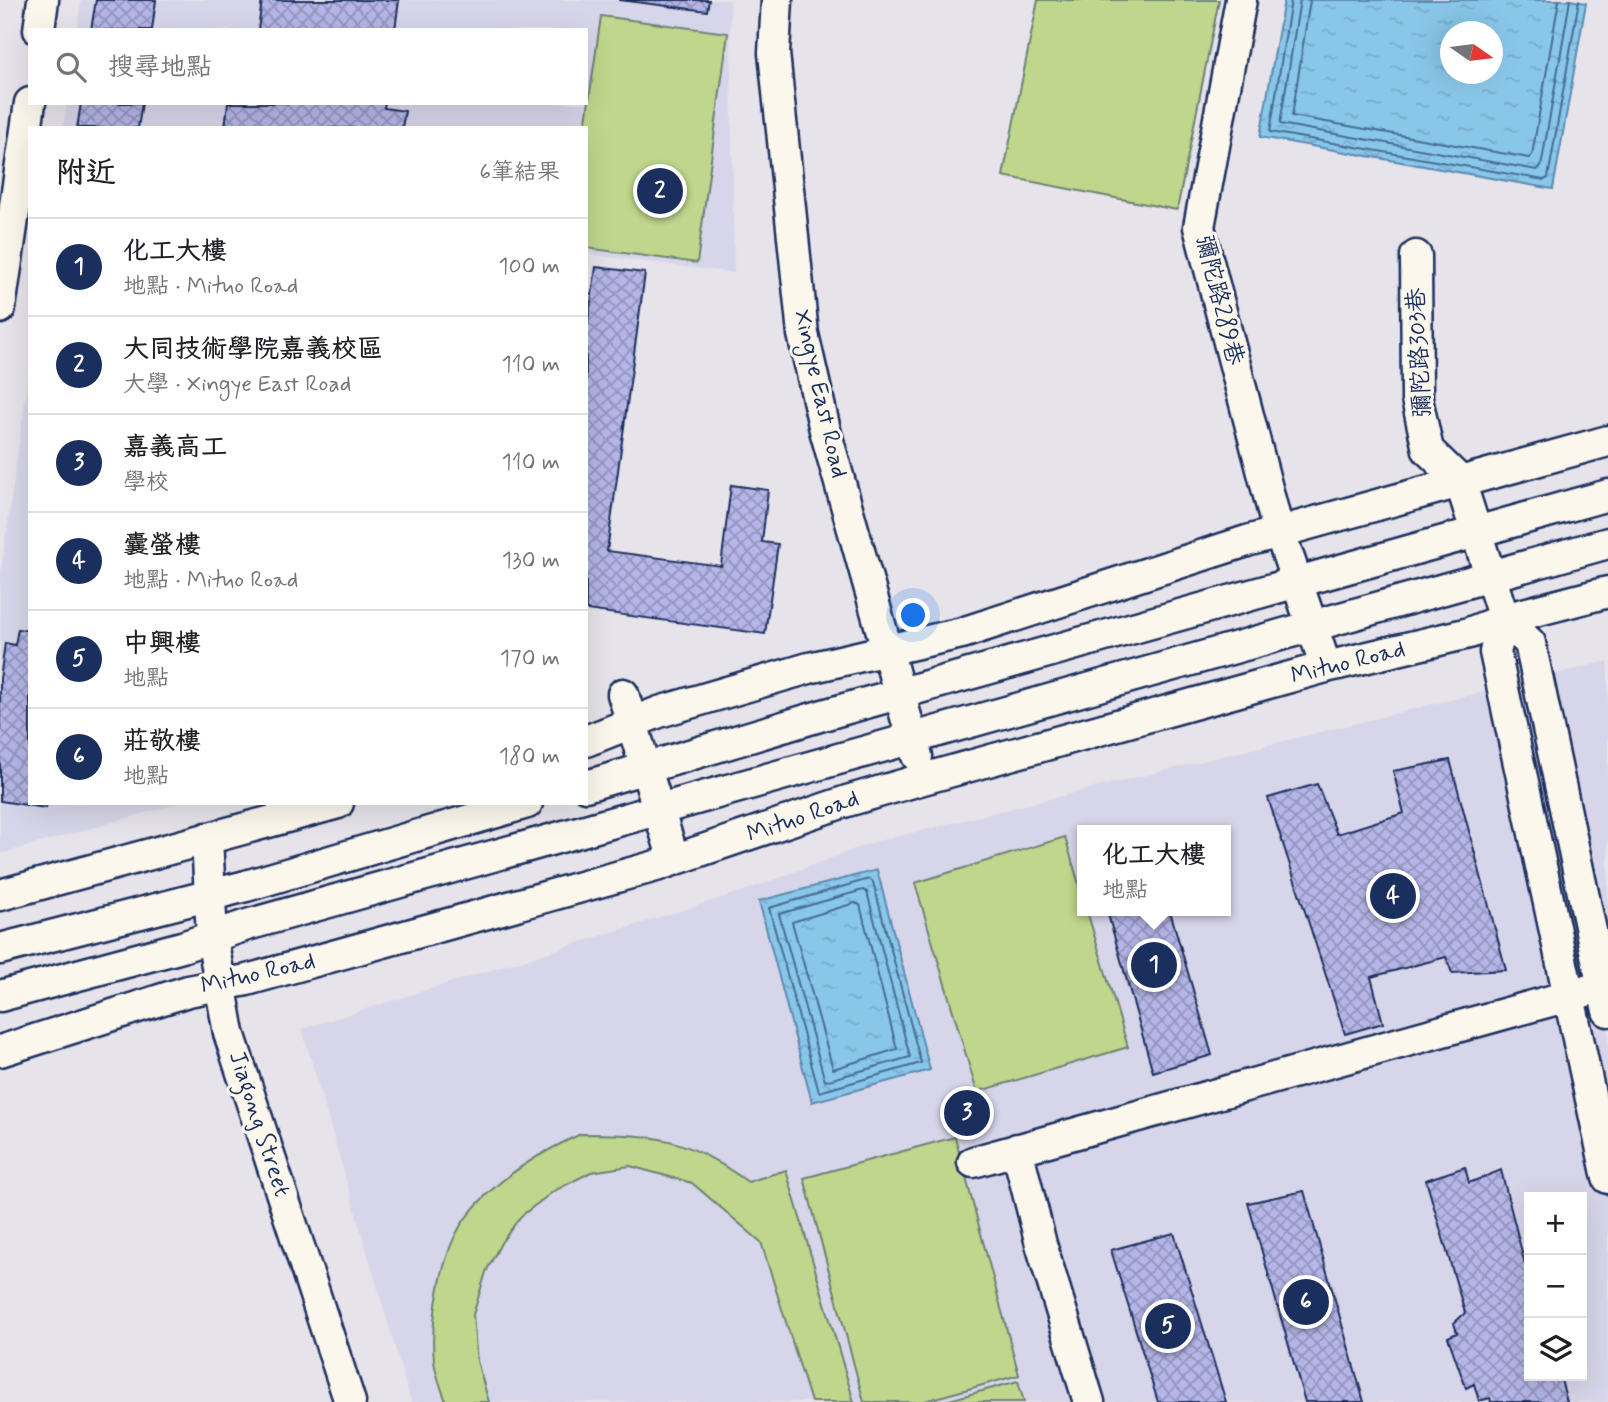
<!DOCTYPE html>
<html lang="zh-TW">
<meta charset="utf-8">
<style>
:root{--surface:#fff;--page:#f6f6f6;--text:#202124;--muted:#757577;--line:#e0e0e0;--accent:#1b2f5e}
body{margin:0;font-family:Mynerve,"LXGW WenKai TC",sans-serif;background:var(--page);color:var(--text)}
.controls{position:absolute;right:21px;bottom:21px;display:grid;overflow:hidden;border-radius:0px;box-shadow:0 7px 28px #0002}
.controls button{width:63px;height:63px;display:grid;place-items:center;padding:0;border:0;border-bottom:2px solid var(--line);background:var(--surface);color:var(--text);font:35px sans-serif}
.compass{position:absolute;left:1440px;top:21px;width:63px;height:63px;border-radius:50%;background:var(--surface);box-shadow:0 7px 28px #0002;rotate:104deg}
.you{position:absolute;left:914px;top:616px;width:24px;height:24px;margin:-18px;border:5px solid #fff;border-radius:50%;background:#1a73e8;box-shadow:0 0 0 10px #1a73e833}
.badge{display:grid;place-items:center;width:46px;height:46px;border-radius:50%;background:var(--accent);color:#fff;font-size:23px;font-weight:700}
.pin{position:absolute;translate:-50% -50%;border:4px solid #fff;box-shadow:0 2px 7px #0006}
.popup{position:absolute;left:1077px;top:825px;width:154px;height:91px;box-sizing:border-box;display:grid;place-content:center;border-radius:0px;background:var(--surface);filter:drop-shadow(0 2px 5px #0005);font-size:23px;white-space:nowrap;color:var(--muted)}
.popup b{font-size:26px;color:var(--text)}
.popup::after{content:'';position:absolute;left:50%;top:100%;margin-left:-14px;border:14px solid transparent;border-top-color:var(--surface)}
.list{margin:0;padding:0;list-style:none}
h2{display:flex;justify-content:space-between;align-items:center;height:91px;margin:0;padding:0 28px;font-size:30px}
h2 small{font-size:23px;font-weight:400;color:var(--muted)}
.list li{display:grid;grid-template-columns:46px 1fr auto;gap:21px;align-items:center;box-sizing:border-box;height:98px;padding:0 28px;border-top:2px solid var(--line)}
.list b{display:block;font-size:26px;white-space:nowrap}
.list p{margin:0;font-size:23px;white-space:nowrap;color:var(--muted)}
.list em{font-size:23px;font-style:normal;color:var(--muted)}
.icon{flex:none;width:38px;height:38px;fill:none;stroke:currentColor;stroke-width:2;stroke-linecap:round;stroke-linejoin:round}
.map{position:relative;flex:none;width:1608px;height:1402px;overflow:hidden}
.search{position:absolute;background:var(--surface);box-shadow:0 7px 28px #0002;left:28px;top:28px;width:560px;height:77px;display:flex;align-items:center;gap:18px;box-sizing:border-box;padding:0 24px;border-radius:0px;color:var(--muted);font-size:26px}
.panel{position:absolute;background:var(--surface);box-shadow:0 7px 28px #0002;left:28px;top:126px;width:560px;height:679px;border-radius:0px}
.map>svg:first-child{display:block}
</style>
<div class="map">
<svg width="1608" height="1402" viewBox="0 0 1608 1402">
<defs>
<pattern id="water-ripples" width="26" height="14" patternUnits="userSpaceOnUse" patternTransform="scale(1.75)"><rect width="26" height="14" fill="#89c7e9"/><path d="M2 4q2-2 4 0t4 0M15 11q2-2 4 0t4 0" fill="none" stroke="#76abca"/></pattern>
<pattern id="building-cross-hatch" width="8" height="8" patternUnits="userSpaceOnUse" patternTransform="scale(1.75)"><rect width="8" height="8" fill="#b5b5e7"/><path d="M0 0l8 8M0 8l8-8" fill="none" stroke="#9294be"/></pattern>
</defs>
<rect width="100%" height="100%" fill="#e6e3ea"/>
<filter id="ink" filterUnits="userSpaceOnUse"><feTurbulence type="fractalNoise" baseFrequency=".0143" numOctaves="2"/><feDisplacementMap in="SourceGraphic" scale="14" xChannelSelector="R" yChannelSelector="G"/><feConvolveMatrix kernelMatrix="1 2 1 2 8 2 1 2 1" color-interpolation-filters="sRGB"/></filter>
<g filter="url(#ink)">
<path fill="#d7d5e9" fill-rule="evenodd" d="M81,0H730L734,273L586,254V128H63L67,103H586V30H77Z
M30,367V803H180L0,854V578Z
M1608,661V1402H411L302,1029L747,890L871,843ZM1082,830H1226V911H1082ZM1529,1197H1582V1376H1529Z"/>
<path fill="#bfd68c" stroke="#6d8275" stroke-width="2" d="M1038,0H1219L1177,210L1003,176Z
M601,16L728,33L697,263L586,248L585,128Z
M1065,837L1082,895V911H1087L1128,1047L977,1092L915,883Z
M581,1134C658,1134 685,1137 748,1182L786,1170L854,1402H811L761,1242L692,1183L630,1166L591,1172L554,1191L521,1216L501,1243L486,1272L473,1315L477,1361L489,1402H446C442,1389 435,1374 434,1360C430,1322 441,1252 465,1219C493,1181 539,1153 581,1134Z
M955,1137L1019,1375L921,1402H864L804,1178Z
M1018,1381L1024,1402H942Z"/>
<path fill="url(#water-ripples)" stroke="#5d8ab1" stroke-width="2" fill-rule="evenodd" d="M1284,0H1570L1586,3L1553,189L1260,137ZM1450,32H1492V74H1450Z
M877,870L930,1070L812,1102L759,901Z"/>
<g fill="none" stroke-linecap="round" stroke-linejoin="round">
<path stroke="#476c96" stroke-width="2" d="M1291,0L1270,132L1544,180L1548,178L1579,0
M1300,0L1280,124L1537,170L1541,167L1570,0
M1310,0L1292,116L1529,158L1532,155L1559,0
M869,879L873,882L921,1063L819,1092L769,908Z
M863,890L867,892L910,1057L825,1081L779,914Z
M855,903L860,905L897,1049L833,1069L792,922Z"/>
</g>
<path fill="url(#building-cross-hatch)" stroke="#1b2f5e" stroke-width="2" d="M96,0H156L152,30H91Z
M262,0H399L395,30H258Z
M619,0H709L707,11Z
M81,103H142L138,128H77Z
M228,103H385L384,108L405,111L402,128H225Z
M596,267L645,273L607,551L721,566L731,485L768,490L762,542L778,544L765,634L586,610V335Z
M18,629L30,631V803H47L46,808L0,801V679L5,643L15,645Z
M1450,760L1506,970L1452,973L1446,957L1371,977L1383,1023L1345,1034L1268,798L1317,784L1337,834L1404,813L1393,771Z
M1107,911H1170L1212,1055L1153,1072Z
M1465,1167L1469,1183L1501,1170L1529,1280V1376H1560L1567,1402H1491L1490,1398L1479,1401L1474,1384L1466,1388L1448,1337L1457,1333L1454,1323L1465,1313L1426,1180Z
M1304,1191L1364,1402H1305L1248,1203Z
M1174,1233L1226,1402H1158L1111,1250Z"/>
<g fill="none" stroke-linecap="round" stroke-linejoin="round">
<g stroke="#1b2f5e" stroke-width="35">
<path id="minor" d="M777,0L774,53L803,334L825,430L917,756
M1241,0L1199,227L1274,515L1326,667
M39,30L43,0
M1416,256L1417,399L1428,450L1460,481L1504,619L1530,643L1608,1011
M0,308L30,103
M1504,619L1495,652L1608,1178
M623,694L674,860
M586,741L659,712L809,668L962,633L1247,541L1608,441
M586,786L823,715L1608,495
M207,838L212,938L229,1033L350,1402
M0,895L338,803
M0,949L246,886L527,803
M0,996L182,947L247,925L1608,543
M0,1051L188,991L247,980L656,866L847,801L923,779L1326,667L1469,633L1504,619L1608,592
M1017,1149L1041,1244L1089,1402
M973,1162L1604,986"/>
</g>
<use href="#minor" stroke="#fbf7ec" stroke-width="30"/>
</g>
</g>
<g text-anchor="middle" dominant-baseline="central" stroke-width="6" stroke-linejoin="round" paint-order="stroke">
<g font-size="24" fill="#1b2f5e" stroke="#fbf7ec">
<text transform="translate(1219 300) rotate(76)">彌陀路289巷</text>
<text transform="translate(1420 353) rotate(-93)">彌陀路303巷</text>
<text transform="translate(820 394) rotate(77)">Xingye East Road</text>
<text transform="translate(1348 663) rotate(-14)">Mituo Road</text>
<text transform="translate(803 817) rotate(-19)">Mituo Road</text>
<text transform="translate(258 974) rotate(-13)">Mituo Road</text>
<text transform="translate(259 1124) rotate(72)">Jiagong Street</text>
</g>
</g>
</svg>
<div class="controls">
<button>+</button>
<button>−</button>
<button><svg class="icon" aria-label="layers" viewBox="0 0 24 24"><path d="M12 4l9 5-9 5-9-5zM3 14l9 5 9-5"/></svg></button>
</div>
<svg class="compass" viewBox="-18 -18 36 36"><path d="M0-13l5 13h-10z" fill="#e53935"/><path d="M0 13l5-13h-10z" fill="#757577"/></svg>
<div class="you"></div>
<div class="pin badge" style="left:1154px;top:965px">1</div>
<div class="popup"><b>化工大樓</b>地點</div>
<div class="pin badge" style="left:660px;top:191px">2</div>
<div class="pin badge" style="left:967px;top:1113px">3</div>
<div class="pin badge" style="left:1393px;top:896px">4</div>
<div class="pin badge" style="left:1168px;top:1326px">5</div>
<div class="pin badge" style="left:1306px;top:1302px">6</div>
<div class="search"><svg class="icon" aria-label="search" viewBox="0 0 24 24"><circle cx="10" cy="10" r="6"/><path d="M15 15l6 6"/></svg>搜尋地點</div>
<section class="panel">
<h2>附近<small>6筆結果</small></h2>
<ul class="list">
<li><span class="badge">1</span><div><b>化工大樓</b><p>地點 · Mituo Road</p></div><em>100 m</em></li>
<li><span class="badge">2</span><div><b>大同技術學院嘉義校區</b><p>大學 · Xingye East Road</p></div><em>110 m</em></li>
<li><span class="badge">3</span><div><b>嘉義高工</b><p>學校</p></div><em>110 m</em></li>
<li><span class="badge">4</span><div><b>囊螢樓</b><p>地點 · Mituo Road</p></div><em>130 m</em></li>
<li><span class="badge">5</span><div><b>中興樓</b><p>地點</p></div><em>170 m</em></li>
<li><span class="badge">6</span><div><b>莊敬樓</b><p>地點</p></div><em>180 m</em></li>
</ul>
</section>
</div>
